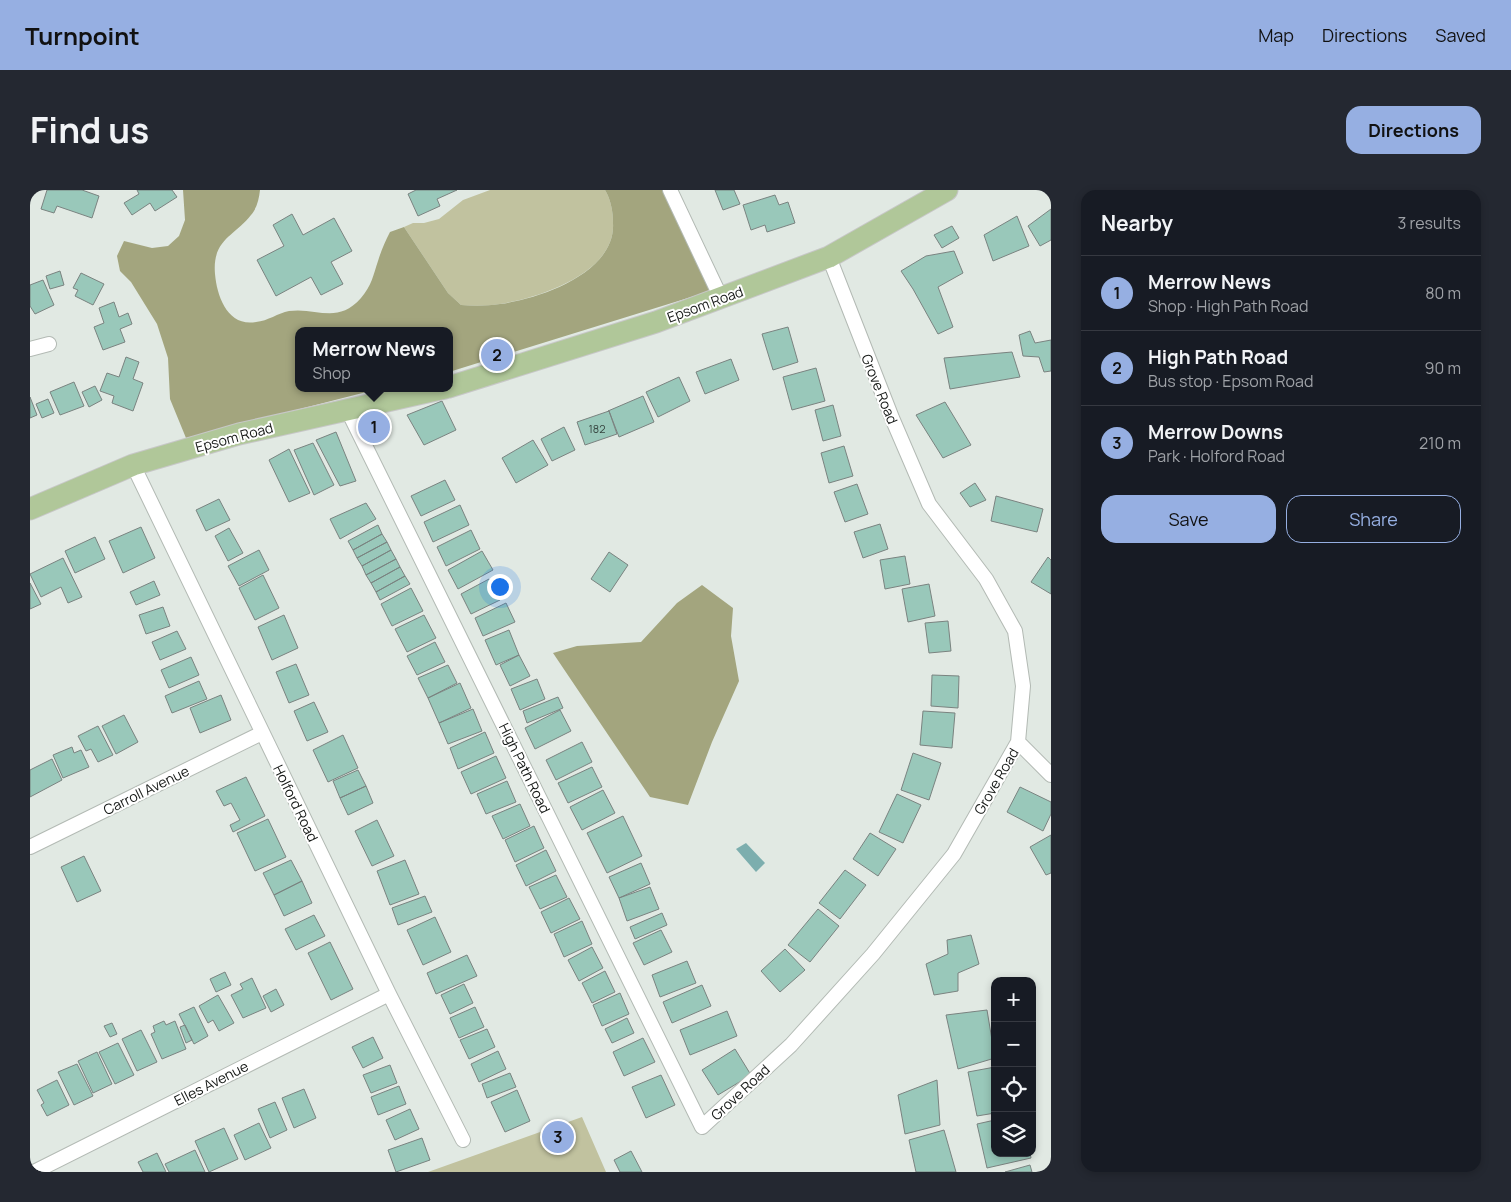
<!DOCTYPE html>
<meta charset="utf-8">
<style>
:root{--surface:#171b24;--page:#242831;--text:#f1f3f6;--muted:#9ea1a6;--line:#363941;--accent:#96afe2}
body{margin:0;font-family:Manrope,sans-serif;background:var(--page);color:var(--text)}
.controls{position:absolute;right:15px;bottom:15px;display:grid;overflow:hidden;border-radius:10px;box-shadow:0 2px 8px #0003}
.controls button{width:45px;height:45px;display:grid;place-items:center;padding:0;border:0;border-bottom:1px solid var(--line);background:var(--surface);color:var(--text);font:25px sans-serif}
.you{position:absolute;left:469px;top:396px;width:18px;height:18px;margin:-12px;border:4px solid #fff;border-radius:50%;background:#1a73e8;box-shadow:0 0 0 8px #1a73e833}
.badge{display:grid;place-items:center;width:32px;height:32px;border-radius:50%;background:var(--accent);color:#111;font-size:16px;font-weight:700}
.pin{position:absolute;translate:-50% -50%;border:2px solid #fff;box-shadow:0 1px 5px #0006}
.popup{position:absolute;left:265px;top:137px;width:158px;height:65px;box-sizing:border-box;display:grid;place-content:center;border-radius:10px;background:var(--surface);filter:drop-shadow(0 1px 4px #0005);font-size:16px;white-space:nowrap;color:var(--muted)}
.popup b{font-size:19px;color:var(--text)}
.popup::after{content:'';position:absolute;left:50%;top:100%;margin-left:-10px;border:10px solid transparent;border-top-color:var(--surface)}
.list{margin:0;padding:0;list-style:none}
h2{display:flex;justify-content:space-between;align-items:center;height:65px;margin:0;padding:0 20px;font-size:21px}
h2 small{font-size:16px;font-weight:400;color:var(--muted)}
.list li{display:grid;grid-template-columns:32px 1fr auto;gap:15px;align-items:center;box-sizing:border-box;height:75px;padding:0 20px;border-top:1px solid var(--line)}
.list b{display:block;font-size:19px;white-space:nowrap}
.list p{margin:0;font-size:16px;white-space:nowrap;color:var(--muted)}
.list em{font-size:16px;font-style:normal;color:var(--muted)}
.actions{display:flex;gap:10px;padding:15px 20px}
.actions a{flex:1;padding:11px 0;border:1px solid var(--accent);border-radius:15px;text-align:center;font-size:18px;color:var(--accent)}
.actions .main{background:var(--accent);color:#111}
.icon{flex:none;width:28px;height:28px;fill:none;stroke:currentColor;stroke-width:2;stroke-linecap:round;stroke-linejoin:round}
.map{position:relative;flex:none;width:1021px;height:982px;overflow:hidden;border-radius:15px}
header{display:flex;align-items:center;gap:30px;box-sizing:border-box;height:70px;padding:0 25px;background:var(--accent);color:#111}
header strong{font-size:24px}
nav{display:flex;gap:28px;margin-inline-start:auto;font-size:18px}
.intro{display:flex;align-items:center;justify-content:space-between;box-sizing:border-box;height:120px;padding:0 30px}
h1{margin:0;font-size:35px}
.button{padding:12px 22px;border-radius:15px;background:var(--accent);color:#111;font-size:18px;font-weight:700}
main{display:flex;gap:30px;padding:0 30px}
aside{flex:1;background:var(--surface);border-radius:15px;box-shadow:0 2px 8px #0003}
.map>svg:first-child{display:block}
</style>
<header>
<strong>Turnpoint</strong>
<nav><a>Map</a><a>Directions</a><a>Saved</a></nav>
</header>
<div class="intro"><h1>Find us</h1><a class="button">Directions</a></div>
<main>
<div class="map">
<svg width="1021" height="982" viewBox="0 0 1021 982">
<rect width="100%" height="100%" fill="#e1e9e3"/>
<path fill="#c1c29f" d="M460,0H575C581,10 583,22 583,33C586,83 509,108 470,114C457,116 444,116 431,115L418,103L374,37L383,33H394L409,29L433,10Z
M552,927L576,982H398Z"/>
<path fill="#a3a57e" d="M153,0H230C229,9 227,18 221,25C205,46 182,49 185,84C187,107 198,137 226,132C238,131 248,123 259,121C287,117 307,135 331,108C342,95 343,86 348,71C351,61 355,52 360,42L374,37L418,103L431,115C444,116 457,116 470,114C509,109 586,83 583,33C583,22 581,10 575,0H640L687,99L419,182V141H269V198H352L156,248L140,209L138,168L127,134L101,92L90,81L87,66L94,51L122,58L138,56L149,46L155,30Z
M672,395L703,418L701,446L709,491L682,552L658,615L620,607L523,463L547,456L611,452L647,413Z"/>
<path fill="#7caeae" d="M716,653L735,673L726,682L706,659Z"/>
<path fill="#99c8ba" stroke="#7a8380" d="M17,0H52L69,6L62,28L27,16L24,23L11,19Z
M107,0H142L147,7L125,21L120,13L102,25L94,13L109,4Z
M386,0H427L407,9L410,16L388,26L378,4Z
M685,0H704L710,14L693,20Z
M745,5L749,15L758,12L765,33L737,42L735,35L721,40L713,15Z
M1021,19V50L1010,56L998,36Z
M262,24L273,45L304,28L322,61L301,72L313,94L291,105L281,87L246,106L227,70L254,56L243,35Z
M987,26L999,56L963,71L954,45Z
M922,36L929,48L912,58L904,45Z
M924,61L933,83L908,97L923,137L908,144L883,99L871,81L896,66Z
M30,81L34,95L20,99L16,86Z
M51,83L74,94L63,115L45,106L48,100L43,98Z
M13,90L24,115L5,124L0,116V95Z
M84,112L89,127L98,123L102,134L90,139L95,152L73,160L64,137L74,133L69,118Z
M758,137L768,172L743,180L732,144Z
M1000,141L1005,153L1021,150V181L1014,182L1009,167L993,166L989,145Z
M982,162L990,187L920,199L914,168Z
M96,167L109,172L103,189L113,193L103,221L82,213L84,206L70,201L77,183L89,187Z
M701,169L709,190L675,204L666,182Z
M786,178L795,211L762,220L753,187Z
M649,187L660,211L628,227L616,202Z
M44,192L54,216L30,225L20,202Z
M65,196L72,210L59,217L52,202Z
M613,206L624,232L589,247L579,221H578Z
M0,207L7,225L0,228Z
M18,209L24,223L12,228L6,214Z
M412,211L426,240L394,255L377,225Z
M915,212L941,255L913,268L886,225Z
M803,215L811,246L793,251L785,220Z
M579,221L587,244L555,255L547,232Z
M534,237L545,260L522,271L511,249Z
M306,242L326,291L310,296L286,250Z
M503,250L518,275L486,293L472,268Z
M283,253L304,295L284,305L264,260Z
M814,256L823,286L799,293L791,263Z
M259,259L280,303L259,312L239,270Z
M415,290L425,310L391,326L381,306Z
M945,293L956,310L940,317L930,303Z
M827,294L838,324L815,332L804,302Z
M966,306L1013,319L1007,342L961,331Z
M189,309L200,330L176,341L166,320Z
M336,313L346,329L310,349L300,329Z
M430,315L439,335L403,352L394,332Z
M850,334L858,359L833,368L824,342Z
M348,335L352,344L323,360L318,351Z
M111,337L125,368L93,383L79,351Z
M199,338L213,363L198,371L185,346Z
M441,340L450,359L416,376L407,357Z
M352,344L357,352L327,368L323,360Z
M65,347L75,369L45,383L35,361Z
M357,352L361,360L332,376L327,368Z
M229,360L239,380L209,396L198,376Z
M361,360L366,369L336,385L332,376Z
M452,361L463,380L428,399L418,380Z
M579,362L598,375L580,402L561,389Z
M875,366L880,394L855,399L850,370Z
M1018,367L1021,370V404L1001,392Z
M33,368L52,407L38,413L31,397L11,407L0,384Z
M366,369L370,377L341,393L336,385Z
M370,377L375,386L346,402L341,393Z
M233,385L249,418L225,430L209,398Z
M375,386L380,394L350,410L346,402Z
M459,389L470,410L441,424L431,404Z
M124,391L130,405L106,415L100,402Z
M0,393L11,414L0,419Z
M899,394L905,426L878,432L872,399Z
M381,398L393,421L362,436L351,414Z
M476,413L485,432L453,446L445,428Z
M133,417L140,436L116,444L109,425Z
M254,425L268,458L242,470L228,437Z
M394,425L406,448L377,462L365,439Z
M918,431L921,461L899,463L895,433Z
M479,440L489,465L466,475L455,450Z
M147,441L156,459L130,470L122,452Z
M405,452L415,472L387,485L377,466Z
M489,465L500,486L480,496L470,475Z
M161,467L169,485L139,498L131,480Z
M266,474L279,505L259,513L246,482Z
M418,475L427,493L398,508L388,488Z
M902,485L929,486L928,518L901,516Z
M507,489L515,509L490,520L481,499Z
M169,491L177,509L142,523L135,506Z
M430,493L441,518L409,533L398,508Z
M191,505L201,530L170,543L160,518Z
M528,507L533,518L497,533L493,521Z
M284,512L298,542L277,551L264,521Z
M443,519L452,541L418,554L409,533Z
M530,520L541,541L505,559L495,538Z
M893,521L925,523L922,558L890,555Z
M94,525L108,552L86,564L72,536Z
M68,536L83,565L68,572L61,559L56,561L48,546Z
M455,542L464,563L428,579L420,558Z
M313,545L328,578L298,592L283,560Z
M552,552L562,572L526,590L516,570Z
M42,557L44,563L51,560L59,577L33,588L23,565Z
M883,563L911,573L899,610L871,600Z
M466,566L476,588L441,604L431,582Z
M22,569L32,590L0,607V580Z
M562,577L572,597L538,613L528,593Z
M328,580L336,596L310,608L303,591Z
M216,587L235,626L203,642L200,635L210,630L201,613L194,616L186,601Z
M477,591L486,612L456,624L447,604Z
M336,596L343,613L318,625L310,608Z
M990,597L1021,612V624L1013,641L977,622Z
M573,600L585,623L552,640L540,617Z
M867,604L891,615L873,653L849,642Z
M490,614L500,636L473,649L462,626Z
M593,626L612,666L577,683L557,643Z
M238,629L256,667L225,681L207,643Z
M347,630L364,666L342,676L325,641Z
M504,636L514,658L485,672L475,650Z
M840,643L866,659L848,686L823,669Z
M1021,645V683L1016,685L1000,657Z
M516,660L526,681L496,696L486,675Z
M54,666L71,701L47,712L31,677Z
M261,670L272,691L244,705L233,683Z
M375,670L389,704L360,715L347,681Z
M611,673L620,694L589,708L579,687Z
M815,680L836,695L810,729L789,713Z
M526,685L537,707L510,719L499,697Z
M272,691L282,713L254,726L244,705Z
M620,697L629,719L597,731L589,708Z
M395,706L402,722L368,735L362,718Z
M539,708L550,729L521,743L511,722Z
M788,719L809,736L780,772L758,755Z
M632,723L637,735L605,749L600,737Z
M284,725L295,746L266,760L255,739Z
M405,727L421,762L393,775L377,740Z
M552,731L562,754L534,767L524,744Z
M631,740L642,762L614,775L603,753Z
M941,745L949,774L928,783V801L904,805L896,774L918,764L917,750Z
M300,752L323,799L301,810L278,763Z
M562,757L573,778L549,791L538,770Z
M755,759L775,780L750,802L731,781Z
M437,765L447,786L406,804L397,783Z
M657,771L666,793L630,807L622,785Z
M575,781L585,802L562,813L552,793Z
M195,782L201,795L186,802L180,789Z
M222,788L236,818L213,828L201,805L213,799L210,794Z
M434,794L443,813L420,824L411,805Z
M672,795L681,816L642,833L633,812Z
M246,799L254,815L241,822L233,806Z
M590,803L599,824L572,836L563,815Z
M188,805L204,833L189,841L183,830L178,833L169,816Z
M164,817L178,846L164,854L149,824Z
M445,817L454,837L429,848L420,828Z
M957,820L965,868L928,879L916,825Z
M697,821L707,846L660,865L650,840Z
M597,828L604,843L582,853L575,839Z
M134,831L136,835L145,831L156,859L132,869L121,844L125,842L123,836Z
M82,833L87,844L80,847L74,836Z
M155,835L162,850L156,853L150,837Z
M457,839L465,857L439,869L430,850Z
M111,840L127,872L107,881L92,849Z
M343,847L353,868L333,878L322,857Z
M613,848L625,872L594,886L583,862Z
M88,853L104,885L85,894L69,862Z
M705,859L721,885L688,905L672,880Z
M468,861L476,879L449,892L441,874Z
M67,862L82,894L63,903L48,871Z
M47,874L63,906L44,915L28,882Z
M360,875L367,893L341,903L333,885Z
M965,877V923L947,926L938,882Z
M480,883L486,897L457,908L452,894Z
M631,885L645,915L616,928L602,897Z
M27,890L39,915L17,926L11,915L14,913L7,900Z
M907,890L910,935L875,944L868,905Z
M369,896L376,914L348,925L341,907Z
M274,899L286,928L264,938L252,908Z
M487,900L500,931L475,942L461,912Z
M245,912L257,940L240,948L228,919Z
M380,919L389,939L365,950L356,930Z
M965,930V963H1000L1001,968L957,978L947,934Z
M229,933L241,958L215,970L204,945Z
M194,938L208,969L179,982L165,951Z
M914,940L926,982H886L879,950Z
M392,948L400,970L366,982L358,960Z
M165,960L175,982H139L135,974Z
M601,961L612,982H590L584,970Z
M127,963L136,982H113L108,972Z
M1000,975L1002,982H975Z"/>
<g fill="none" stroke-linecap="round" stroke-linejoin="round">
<g stroke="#b3bab4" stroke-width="16">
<path id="street" d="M640,0L691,108
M0,159L19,154
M317,219L672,937L761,855L843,764L924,664L988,552L993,496L985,441L956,389L899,314L862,228L799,67
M103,275L359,804L433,950
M988,552L1021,585
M0,657L232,543
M4,982L359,804"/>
</g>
<g stroke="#c7c7c7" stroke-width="23">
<path id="primary" d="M419,197L626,132L799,67L917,0
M0,319L103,275L209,244L415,198"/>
</g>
<use href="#street" stroke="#fff" stroke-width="14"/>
<use href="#primary" stroke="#b0c799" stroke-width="21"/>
</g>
<g text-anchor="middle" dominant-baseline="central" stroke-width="4" stroke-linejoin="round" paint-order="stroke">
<g font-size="11" fill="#35433e">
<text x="567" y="238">182</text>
</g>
<g font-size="14" fill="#141715" stroke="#fff">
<text transform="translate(675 114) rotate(-20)">Epsom Road</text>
<text transform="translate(850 199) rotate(68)">Grove Road</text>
<text transform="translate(204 247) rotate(-15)">Epsom Road</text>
<text transform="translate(495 578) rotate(64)">High Path Road</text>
<text transform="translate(966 591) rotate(-60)">Grove Road</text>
<text transform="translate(116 600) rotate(-26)">Carroll Avenue</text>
<text transform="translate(266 613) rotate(64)">Holford Road</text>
<text transform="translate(181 893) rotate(-27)">Elles Avenue</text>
<text transform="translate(710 902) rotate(-43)">Grove Road</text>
</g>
</g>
</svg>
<div class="controls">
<button>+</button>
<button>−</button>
<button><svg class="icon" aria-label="locate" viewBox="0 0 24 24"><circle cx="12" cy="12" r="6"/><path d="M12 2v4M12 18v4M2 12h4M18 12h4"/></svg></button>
<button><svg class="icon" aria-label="layers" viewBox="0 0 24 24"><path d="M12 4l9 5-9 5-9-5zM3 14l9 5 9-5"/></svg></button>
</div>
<div class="you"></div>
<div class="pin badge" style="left:344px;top:237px">1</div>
<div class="popup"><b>Merrow News</b>Shop</div>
<div class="pin badge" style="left:467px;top:165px">2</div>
<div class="pin badge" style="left:528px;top:947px">3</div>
</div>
<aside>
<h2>Nearby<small>3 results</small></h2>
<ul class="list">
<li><span class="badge">1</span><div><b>Merrow News</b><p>Shop · High Path Road</p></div><em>80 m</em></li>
<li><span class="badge">2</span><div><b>High Path Road</b><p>Bus stop · Epsom Road</p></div><em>90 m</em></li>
<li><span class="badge">3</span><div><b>Merrow Downs</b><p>Park · Holford Road</p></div><em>210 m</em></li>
</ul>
<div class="actions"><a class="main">Save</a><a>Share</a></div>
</aside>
</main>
